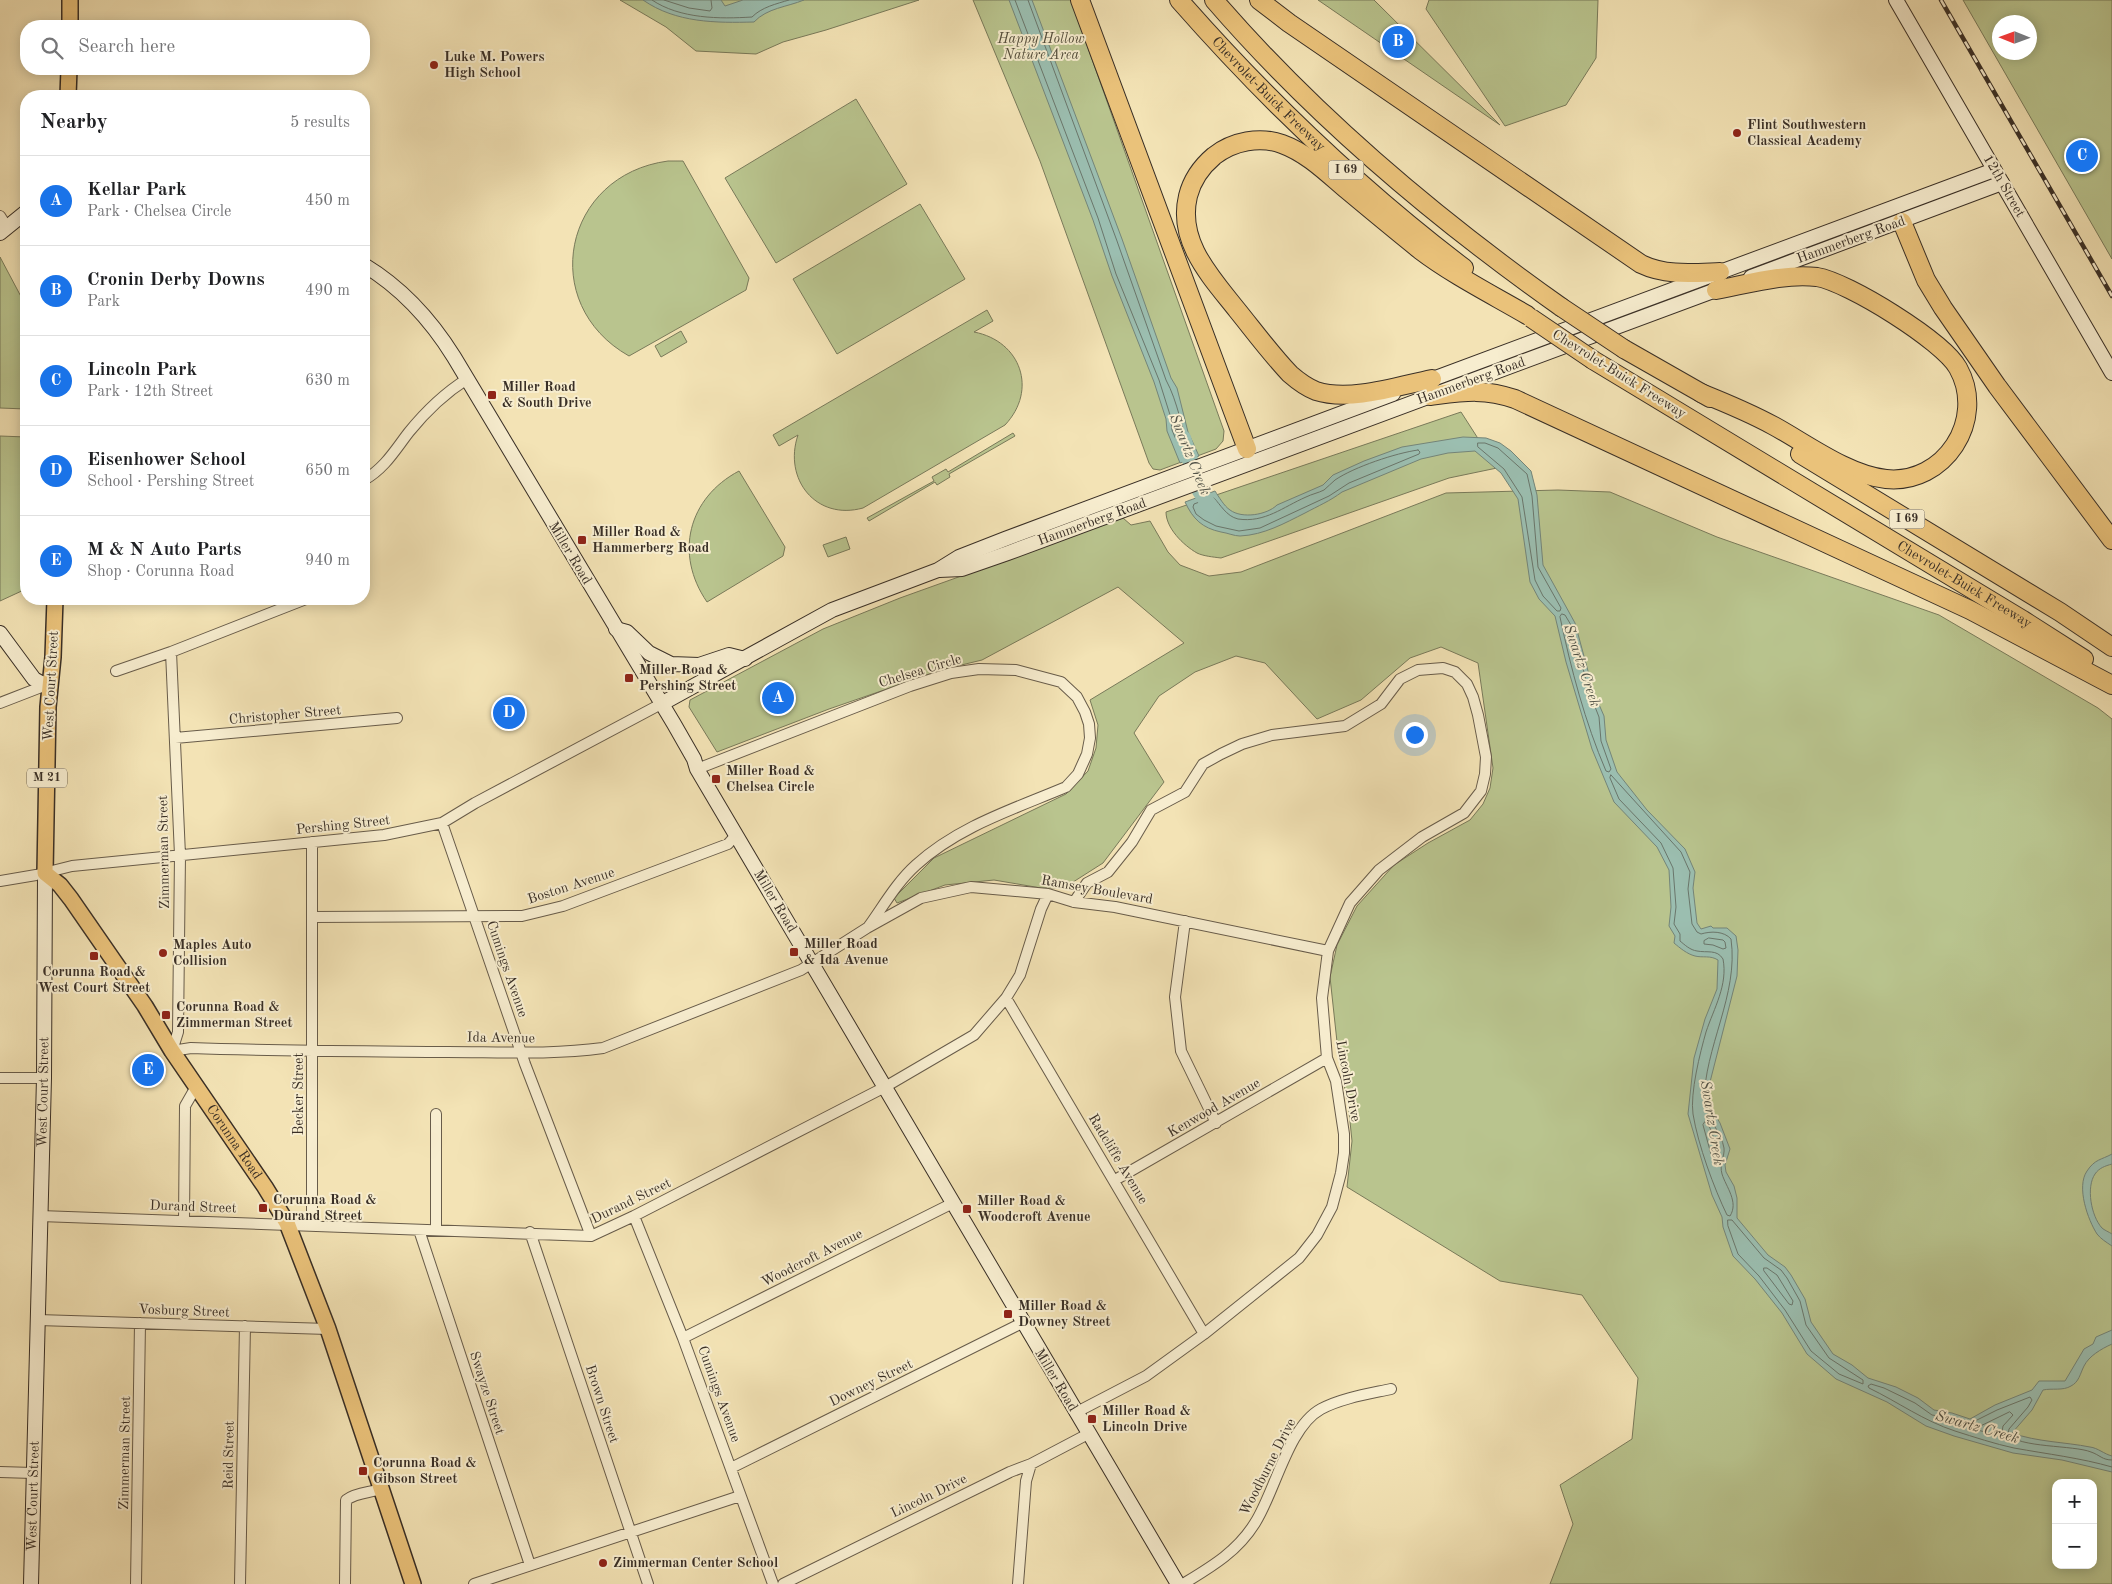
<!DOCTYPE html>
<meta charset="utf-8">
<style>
:root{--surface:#fff;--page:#f2f2f2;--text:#202124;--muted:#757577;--line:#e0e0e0;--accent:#1a73e8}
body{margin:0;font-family:"Old Standard TT",serif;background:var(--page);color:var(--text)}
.controls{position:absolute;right:15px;bottom:15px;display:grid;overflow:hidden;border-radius:10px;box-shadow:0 2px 12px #0003}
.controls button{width:45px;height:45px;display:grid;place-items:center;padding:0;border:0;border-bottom:1px solid var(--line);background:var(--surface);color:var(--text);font:25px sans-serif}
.compass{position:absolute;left:1992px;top:15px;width:45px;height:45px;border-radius:50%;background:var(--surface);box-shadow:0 2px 12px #0003;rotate:271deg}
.you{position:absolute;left:1414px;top:734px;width:18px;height:18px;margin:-12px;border:4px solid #fff;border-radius:50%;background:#1a73e8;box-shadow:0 0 0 8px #1a73e833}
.badge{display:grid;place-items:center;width:32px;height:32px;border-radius:50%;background:var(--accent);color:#fff;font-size:16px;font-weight:700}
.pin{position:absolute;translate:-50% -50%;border:2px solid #fff;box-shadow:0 1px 5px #0006}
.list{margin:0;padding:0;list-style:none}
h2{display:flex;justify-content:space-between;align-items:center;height:65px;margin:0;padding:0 20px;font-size:21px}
h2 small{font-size:16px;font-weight:400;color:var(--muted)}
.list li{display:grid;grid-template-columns:32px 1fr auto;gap:15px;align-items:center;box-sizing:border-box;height:90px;padding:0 20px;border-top:1px solid var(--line)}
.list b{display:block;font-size:19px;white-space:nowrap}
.list p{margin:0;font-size:16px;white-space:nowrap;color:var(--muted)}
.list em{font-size:16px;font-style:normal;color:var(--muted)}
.icon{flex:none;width:28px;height:28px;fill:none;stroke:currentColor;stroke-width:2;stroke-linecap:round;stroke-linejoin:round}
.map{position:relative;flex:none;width:2112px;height:1584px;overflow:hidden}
.search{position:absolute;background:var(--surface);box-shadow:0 2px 12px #0003;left:20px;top:20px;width:350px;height:55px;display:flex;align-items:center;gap:12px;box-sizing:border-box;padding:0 18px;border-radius:20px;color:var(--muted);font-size:19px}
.panel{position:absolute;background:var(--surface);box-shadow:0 2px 12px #0003;left:20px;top:90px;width:350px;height:515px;border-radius:20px}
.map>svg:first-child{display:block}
</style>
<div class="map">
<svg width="2112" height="1584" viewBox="0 0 2112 1584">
<rect width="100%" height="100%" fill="#f3e3b5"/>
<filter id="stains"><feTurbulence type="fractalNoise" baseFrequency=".004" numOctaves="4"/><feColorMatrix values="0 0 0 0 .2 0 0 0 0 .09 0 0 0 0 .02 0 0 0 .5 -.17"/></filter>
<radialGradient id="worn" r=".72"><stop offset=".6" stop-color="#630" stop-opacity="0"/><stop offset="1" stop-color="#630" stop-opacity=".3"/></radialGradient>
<path fill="#b9c48e" stroke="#797a5a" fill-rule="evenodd" d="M620,0H919L826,30L783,42L756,54L696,51L666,27Z
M973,0H1071L1224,431L1223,441L1216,449L1160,470L1153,469L1149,463L1040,161Z
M1318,0H1374L1500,125Z
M1429,0H1598L1596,58L1566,105L1505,126L1426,9Z
M1963,0H2112V259ZM2000,22H2030V52H2000Z
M856,99L907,184L776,263L725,178Z
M668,161H683L749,278L746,290L629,356C537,304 563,175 668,161Z
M920,204L965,279L837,354L793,279Z
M0,257L26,306V409L0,408Z
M987,310L993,321L974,332C1021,341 1038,390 1005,425L863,508C816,521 783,479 798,435L779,446L773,435Z
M681,331L687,342L661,357L655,346Z
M1461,412L1497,468L1449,478L1221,558C1213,557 1203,556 1197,553C1183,545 1166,528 1166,512Z
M1013,433L1015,436L949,474L950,477L937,485L935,482L869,521L867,518L934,481L932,477L946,469L948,472Z
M0,436L26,437V589L0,601Z
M739,471L785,547L783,556L707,602C674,554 688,498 739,471Z
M1558,490L1610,492L1717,537L1939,615L2098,708L2112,719V1584H1550L1573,1524L1560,1485L1632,1439L1638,1378L1582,1295L1500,1281L1347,1187L1352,1141L1349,1112L1338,1051L1330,977L1337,945L1357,906L1394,865L1428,843L1470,820L1483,804L1490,788L1493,768L1478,663L1441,647L1410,658L1361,700L1317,719L1265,663L1236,656L1195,672L1159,696L1134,733L1164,782L1103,863L1070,884L1057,888H1041L994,880L945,885L897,903L894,898L934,858L1066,794L1088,771L1096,748L1098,725L1090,700L1184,643L1118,587L982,660L945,669L829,709L717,752L689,707L690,700L823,629L900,598L1123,518L1131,525L1150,521L1168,552L1180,565L1209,576L1241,572L1446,493ZM2056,1483H2093V1565H2056Z
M846,537L850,549L828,557L823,545Z"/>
<path fill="#9bbeb0" stroke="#748579" d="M643,0H721L725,6L743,0H804C787,7 767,8 754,22C716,23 676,23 643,0Z
M1009,0H1032L1122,239L1171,378L1177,388L1188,432L1199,456L1180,463L1167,431L1166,419L1154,382L1112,276L1093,220Z
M1463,437L1486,438L1500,443L1511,451L1531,471L1537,495L1543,565L1575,623L1594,693L1604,716L1606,740L1617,772L1647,810L1685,849L1695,872L1693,888L1697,923L1701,929L1711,926L1713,928H1727L1736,936L1738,950L1737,976L1710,1082L1709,1105L1720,1123L1730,1149L1725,1165L1726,1172L1734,1186L1737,1198V1218L1768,1255L1785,1267L1791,1275L1805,1299L1811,1322L1833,1354L1852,1365L1868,1378L1896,1387L1918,1398L1934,1410L1952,1413L1970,1419L1995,1405L2032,1390L2039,1381H2065L2084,1349L2093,1344L2096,1337L2112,1330V1344C2101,1349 2089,1356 2084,1366C2080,1374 2079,1382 2071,1386C2063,1391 2052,1388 2043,1390L2032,1410L2012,1433C2037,1442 2065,1442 2090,1447C2098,1448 2104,1454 2112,1456V1472L2062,1460L2013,1453L1954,1436L1926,1426L1887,1402L1836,1379L1807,1354L1782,1313L1755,1279L1733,1256L1723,1227L1722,1217L1712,1195L1688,1114L1694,1058L1705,1019L1717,989L1718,960C1710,955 1703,958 1695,956C1687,954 1680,948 1674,943L1675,936L1669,926L1671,907L1669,870L1657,847L1614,802L1592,749L1566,662L1555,616L1539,599L1530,582L1518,499L1501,473L1475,451L1448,453L1421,459L1342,492C1330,501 1318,506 1305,513C1285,523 1264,535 1240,536C1234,536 1228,533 1221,532C1202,528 1193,519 1185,502L1215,491C1219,497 1224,506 1230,510C1242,519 1267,515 1277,505L1323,485L1333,475L1364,461L1402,447Z
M2112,1154V1164C2105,1166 2099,1168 2095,1174C2086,1187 2091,1216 2102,1228C2104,1230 2109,1232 2112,1234V1246C2106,1242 2101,1239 2097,1234C2088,1220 2076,1187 2087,1171C2095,1159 2101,1160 2112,1154Z"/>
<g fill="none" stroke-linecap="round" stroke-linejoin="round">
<path stroke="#6a766b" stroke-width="1" d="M652,0C680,19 720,19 752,17C762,7 776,4 789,0
M664,0L689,8L710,11L712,8L711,0
M1015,0L1098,218L1116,274L1159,380L1171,418L1172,430L1182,454L1185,455L1191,451C1181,428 1178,402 1166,380L1117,241L1028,0
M1478,443H1485L1498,448L1527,474L1532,496L1538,567L1561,608L1560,611H1557L1543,596L1535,580L1522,497L1504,469L1478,447Z
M1418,450L1420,452L1419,454L1349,483L1329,496L1260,528L1239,531L1216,526L1204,520L1196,514L1193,507L1194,504L1213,497C1221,505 1226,516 1238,519C1265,523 1283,507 1306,497C1312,494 1318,493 1324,490C1328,487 1331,483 1335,480C1354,467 1396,453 1418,450Z
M1562,614L1565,615L1571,625L1590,694L1599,717L1601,741L1611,769L1609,772L1606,771C1585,722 1571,669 1560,617Z
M1611,775L1681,852L1690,872L1688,889L1692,924L1697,932L1701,934C1711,931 1724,931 1731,939C1739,995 1704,1047 1704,1103C1704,1112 1722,1134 1724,1148C1725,1156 1719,1164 1722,1174C1726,1187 1739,1202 1730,1216L1727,1215C1714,1188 1698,1145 1693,1114C1690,1093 1700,1053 1706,1032C1714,1008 1728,985 1723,959C1717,949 1707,953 1697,951C1690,950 1685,945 1680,941V934L1674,924L1676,907L1673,868L1661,843L1619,799L1610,778Z
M1709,938L1723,940L1725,942L1726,948L1723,949L1713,945L1704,944V941Z
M1705,1122L1710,1128L1718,1149L1714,1156L1711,1154L1703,1125Z
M1728,1220H1732L1764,1258L1781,1270L1787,1278L1800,1301L1806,1325L1829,1358L1863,1380V1384L1839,1374L1811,1351L1785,1310L1759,1276L1738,1254L1728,1226Z
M1764,1268H1767L1777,1275L1793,1301L1792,1305L1789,1304L1764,1271Z
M2010,1412L2013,1415L2003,1426L2001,1437L1978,1430L1979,1427Z
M2112,1460C2102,1460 2100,1455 2091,1452C2074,1445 2018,1448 2008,1434L2009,1429L2028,1407L2032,1400L2030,1397L1997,1410L1969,1424L1951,1418L1932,1415L1915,1403L1884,1388L1871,1384L1868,1386L1869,1388C1898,1402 1924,1421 1955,1431C1974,1437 1995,1444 2014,1448C2047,1454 2081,1458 2112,1467"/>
<path stroke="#9bbeb0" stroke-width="16" d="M1183,438L1200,491L1215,514"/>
<g stroke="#685c4a" stroke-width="12">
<path id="street" d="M0,216L7,227
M364,480C385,468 395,450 409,432C426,411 445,393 467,379
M171,652L180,855L178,1032L172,1051L191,1048C276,1051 361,1051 447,1052C499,1052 551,1055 603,1048L801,970L867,928L921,898L971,887L1048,894L1074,902L1115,907L1328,951
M116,671L171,652L306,599
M0,703L49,684
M175,738L397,718
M697,769L910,686L951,673L979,669L1016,670L1061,682L1077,697L1085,712L1089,724L1090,738L1087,754L1078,774L1066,787C1014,809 959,826 916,865C897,882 884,905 869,926
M442,823L525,1064L591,1236
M312,842V1226
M0,881L36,875L72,866L384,835L442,823L475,803L661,704
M1074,902L1087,883L1108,872L1132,842L1151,810L1185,792L1203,764L1221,754L1242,744L1272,735L1345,726L1381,704L1400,679L1418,670L1443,668L1455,672L1467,684L1473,697L1478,715L1486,757L1485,774L1481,791L1464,813L1422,837L1379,870L1350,903L1328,951L1322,998L1327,1058L1336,1081L1344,1134V1153L1341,1173L1332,1207L1317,1235L1299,1258L1204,1334L1146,1376L1075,1413
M313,917L522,916L563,906L728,844L736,835
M1185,921L1175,997L1181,1051L1216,1123
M1006,998L1204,1334
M0,1078H44
M1115,1180L1327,1058
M40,1216L591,1236L634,1216L885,1087L974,1035L1006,998L1020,975L1041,909L1048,894
M634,1216L683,1338L773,1584
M184,1220L185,1106L197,1085
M419,1230L530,1565
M436,1230V1114
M530,1232L648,1584
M38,1320L328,1329
M683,1338L953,1203
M731,1468L1022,1323
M0,1472L33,1473
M136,1584L140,1323
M240,1584L245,1326
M345,1584L346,1500C357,1492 369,1493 381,1489
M474,1584L740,1496
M783,1584L1010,1472L1031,1464L1088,1434
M1018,1584L1026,1481L1031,1464
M1183,1584C1211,1567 1237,1552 1255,1523C1275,1492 1288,1427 1321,1409C1342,1398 1368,1394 1391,1389"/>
</g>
<g stroke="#392f26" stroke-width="16">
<g id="secondary">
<path d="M1896,0L2112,373"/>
<path d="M0,233L26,212"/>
<path d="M364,265C402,288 431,320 454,357L674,724L694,759L697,769L1178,1584"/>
<path d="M1751,277L2002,183"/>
<path d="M1422,383L1994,170"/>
<path d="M939,570L962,569L1008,553L1724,287"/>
<path d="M616,629L627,632L649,653L671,664L699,665L729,655L745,659"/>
<path d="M0,633L34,679L41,683L50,684"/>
<path d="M661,704L832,610L938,570L959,557L1005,539L1393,394"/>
<path id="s1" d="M31,1584L44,1078L45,873"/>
</g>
</g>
<g stroke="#392f26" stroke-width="18">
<g id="primary">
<path d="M70,26V0"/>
<path d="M68,96L69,69"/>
<path id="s2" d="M55,599L53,657L48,707L45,873L60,885L71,899L145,1006L172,1051L265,1187L287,1223L328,1329L413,1584"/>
</g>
</g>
<g stroke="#392f26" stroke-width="20">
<g id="highway">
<path d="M1080,0L1247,449"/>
<path id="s3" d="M1179,0C1265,98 1360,189 1464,268"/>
<path d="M1214,0C1315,117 1435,218 1561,307"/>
<path d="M1259,0L1289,23L1641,264C1666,276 1693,273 1720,272"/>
<path d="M1902,222L1926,280L1943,308L1997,386L2112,540"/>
<path d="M1624,349L1710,398"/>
<path id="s4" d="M1593,360L2023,620L2084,659"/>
<path d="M1432,379C1398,386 1350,402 1316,391C1306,387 1298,381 1290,374C1271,354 1254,331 1237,310C1211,277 1177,242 1188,196C1192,180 1201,167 1214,156C1233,141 1260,136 1282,144C1307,153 1327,173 1347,190C1371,210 1395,230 1420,250C1453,275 1491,294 1527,315"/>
<path d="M1701,393C1726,403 1750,413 1774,426C1807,444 1848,475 1886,479C1944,485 1987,420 1958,368C1943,341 1848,282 1817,277C1785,273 1748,284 1716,290"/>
<path d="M1430,396C1462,392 1484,388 1515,399L1970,610L2112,685"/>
<path d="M1800,454L2060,612L2112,647"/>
</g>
</g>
<use href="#street" stroke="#f7edcf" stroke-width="10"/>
<use href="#secondary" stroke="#f7edcf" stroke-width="14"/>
<use href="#primary" stroke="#eac27a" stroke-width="15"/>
<use href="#highway" stroke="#eac27a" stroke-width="18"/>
<g stroke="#392f26" stroke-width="4.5">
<path id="rail" d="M1941,0L2112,296"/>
</g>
<use href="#rail" stroke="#f7edcf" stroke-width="2.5" stroke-dasharray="8" stroke-linecap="butt"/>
<g stroke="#392f26" stroke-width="20" stroke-linecap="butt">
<path id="highway-bridge" d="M1561,307L1624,349
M1531,318L1593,360"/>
</g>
<use href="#highway-bridge" stroke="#eac27a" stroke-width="18"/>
</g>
<g fill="#8f2418" stroke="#f7edcf" stroke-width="2">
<circle cx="434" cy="65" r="5"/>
<circle cx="1737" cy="133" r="5"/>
<rect x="487" y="390" width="10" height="10" rx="2.5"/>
<rect x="577" y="535" width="10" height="10" rx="2.5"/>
<rect x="624" y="673" width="10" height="10" rx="2.5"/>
<rect x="711" y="774" width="10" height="10" rx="2.5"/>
<rect x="789" y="947" width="10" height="10" rx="2.5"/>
<circle cx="163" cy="953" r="5"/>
<rect x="89" y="951" width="10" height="10" rx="2.5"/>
<rect x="161" y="1010" width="10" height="10" rx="2.5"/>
<rect x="258" y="1203" width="10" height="10" rx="2.5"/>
<rect x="962" y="1204" width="10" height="10" rx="2.5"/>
<rect x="1003" y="1309" width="10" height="10" rx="2.5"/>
<rect x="1087" y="1414" width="10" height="10" rx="2.5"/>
<rect x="358" y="1466" width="10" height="10" rx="2.5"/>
<circle cx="603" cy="1563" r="5"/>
</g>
<g text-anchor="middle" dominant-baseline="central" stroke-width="4" stroke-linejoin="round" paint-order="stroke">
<g fill="#f7edcf" stroke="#726859" stroke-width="1">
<rect x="1328.5" y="160.5" width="35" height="19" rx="4"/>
<rect x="1889.5" y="509.5" width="35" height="19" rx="4"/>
<rect x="27" y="768.5" width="40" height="19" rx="4"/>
</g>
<g font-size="12" font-weight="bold" fill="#392f26">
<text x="1346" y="170">I 69</text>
<text x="1907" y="519">I 69</text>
<text x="47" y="778">M 21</text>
</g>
<g font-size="14" font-style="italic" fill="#534d3b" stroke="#f7edcf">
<text x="1041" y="39">Happy Hollow<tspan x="1041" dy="16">Nature Area</tspan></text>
</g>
<g font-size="14" font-weight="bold" fill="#392f26" stroke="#f7edcf" text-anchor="start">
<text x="444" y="57">Luke M. Powers<tspan x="444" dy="16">High School</tspan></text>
<text x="1747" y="125">Flint Southwestern<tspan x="1747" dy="16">Classical Academy</tspan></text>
<text x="502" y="387">Miller Road<tspan x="502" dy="16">&amp; South Drive</tspan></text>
<text x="592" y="532">Miller Road &amp;<tspan x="592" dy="16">Hammerberg Road</tspan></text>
<text x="639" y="670">Miller Road &amp;<tspan x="639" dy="16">Pershing Street</tspan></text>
<text x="726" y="771">Miller Road &amp;<tspan x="726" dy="16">Chelsea Circle</tspan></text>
<text x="804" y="944">Miller Road<tspan x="804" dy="16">&amp; Ida Avenue</tspan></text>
<text x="173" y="945">Maples Auto<tspan x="173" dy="16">Collision</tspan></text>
<text x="94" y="972" text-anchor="middle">Corunna Road &amp;<tspan x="94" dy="16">West Court Street</tspan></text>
<text x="176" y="1007">Corunna Road &amp;<tspan x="176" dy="16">Zimmerman Street</tspan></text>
<text x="273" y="1200">Corunna Road &amp;<tspan x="273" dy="16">Durand Street</tspan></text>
<text x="977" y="1201">Miller Road &amp;<tspan x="977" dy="16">Woodcroft Avenue</tspan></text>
<text x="1018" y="1306">Miller Road &amp;<tspan x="1018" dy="16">Downey Street</tspan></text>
<text x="1102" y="1411">Miller Road &amp;<tspan x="1102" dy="16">Lincoln Drive</tspan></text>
<text x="373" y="1463">Corunna Road &amp;<tspan x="373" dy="16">Gibson Street</tspan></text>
<text x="613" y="1563">Zimmerman Center School</text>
</g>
<g font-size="14" fill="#392f26" stroke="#f7edcf">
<text stroke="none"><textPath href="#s3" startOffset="130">Chevrolet-Buick Freeway</textPath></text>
<text transform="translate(2004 186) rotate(60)">12th Street</text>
<text transform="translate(1851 240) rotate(-20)">Hammerberg Road</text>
<text transform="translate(1619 374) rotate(32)">Chevrolet-Buick Freeway</text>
<text transform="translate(1471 381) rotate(-20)">Hammerberg Road</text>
<text transform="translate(1092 522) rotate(-20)">Hammerberg Road</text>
<text transform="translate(570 553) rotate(59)">Miller Road</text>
<text stroke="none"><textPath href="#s4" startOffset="434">Chevrolet-Buick Freeway</textPath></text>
<text transform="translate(920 671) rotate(-17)">Chelsea Circle</text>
<text transform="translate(51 686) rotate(-87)">West Court Street</text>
<text transform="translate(285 715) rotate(-5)">Christopher Street</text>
<text transform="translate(343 825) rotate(-6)">Pershing Street</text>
<text transform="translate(164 852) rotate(-91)">Zimmerman Street</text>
<text transform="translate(571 886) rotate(-18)">Boston Avenue</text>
<text transform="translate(1097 890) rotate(10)">Ramsey Boulevard</text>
<text transform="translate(775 901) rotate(59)">Miller Road</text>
<text transform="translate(507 969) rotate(71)">Cumings Avenue</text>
<text transform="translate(501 1038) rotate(1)">Ida Avenue</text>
<text transform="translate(1348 1081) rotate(79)">Lincoln Drive</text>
<text stroke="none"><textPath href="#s1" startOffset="492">West Court Street</textPath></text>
<text transform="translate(299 1094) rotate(-90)">Becker Street</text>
<text transform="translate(1214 1108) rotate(-30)">Kenwood Avenue</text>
<text stroke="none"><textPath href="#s2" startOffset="604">Corunna Road</textPath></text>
<text transform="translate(1118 1159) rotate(59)">Radcliffe Avenue</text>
<text transform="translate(631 1201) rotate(-26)">Durand Street</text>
<text transform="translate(193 1207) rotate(2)">Durand Street</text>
<text transform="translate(812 1258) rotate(-27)">Woodcroft Avenue</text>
<text transform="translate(184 1311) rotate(2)">Vosburg Street</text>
<text transform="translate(1056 1380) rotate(59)">Miller Road</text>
<text transform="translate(871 1383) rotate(-26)">Downey Street</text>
<text transform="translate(487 1393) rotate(72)">Swayze Street</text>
<text transform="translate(719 1394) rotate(70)">Cumings Avenue</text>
<text transform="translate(602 1404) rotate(72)">Brown Street</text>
<text transform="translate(125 1453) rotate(-89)">Zimmerman Street</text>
<text transform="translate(229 1455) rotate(-89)">Reid Street</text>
<text transform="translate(1268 1467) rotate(-63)">Woodburne Drive</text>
<text stroke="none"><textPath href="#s1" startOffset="88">West Court Street</textPath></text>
<text transform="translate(929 1496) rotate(-26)">Lincoln Drive</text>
</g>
<g font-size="15" font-style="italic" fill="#525348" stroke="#f7edcf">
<text transform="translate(1189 455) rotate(68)">Swartz Creek</text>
<text transform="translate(1581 666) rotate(71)">Swartz Creek</text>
<text transform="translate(1711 1123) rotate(81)">Swartz Creek</text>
<text transform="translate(1977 1428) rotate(16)">Swartz Creek</text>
</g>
</g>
<rect width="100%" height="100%" filter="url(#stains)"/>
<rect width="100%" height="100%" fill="url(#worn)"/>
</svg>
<div class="controls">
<button>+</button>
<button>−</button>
</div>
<svg class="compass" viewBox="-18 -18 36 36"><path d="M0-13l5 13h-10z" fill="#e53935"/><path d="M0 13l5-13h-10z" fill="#757577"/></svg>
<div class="you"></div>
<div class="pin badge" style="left:778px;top:698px">A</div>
<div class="pin badge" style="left:1398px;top:42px">B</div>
<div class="pin badge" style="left:2082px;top:156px">C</div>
<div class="pin badge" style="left:509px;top:713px">D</div>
<div class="pin badge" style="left:148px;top:1070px">E</div>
<div class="search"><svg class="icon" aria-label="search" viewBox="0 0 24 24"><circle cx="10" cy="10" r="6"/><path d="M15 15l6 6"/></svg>Search here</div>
<section class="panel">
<h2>Nearby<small>5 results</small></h2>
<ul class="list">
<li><span class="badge">A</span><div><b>Kellar Park</b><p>Park · Chelsea Circle</p></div><em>450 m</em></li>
<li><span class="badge">B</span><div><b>Cronin Derby Downs</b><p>Park</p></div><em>490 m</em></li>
<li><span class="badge">C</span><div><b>Lincoln Park</b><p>Park · 12th Street</p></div><em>630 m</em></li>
<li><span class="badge">D</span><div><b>Eisenhower School</b><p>School · Pershing Street</p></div><em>650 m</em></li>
<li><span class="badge">E</span><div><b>M &amp; N Auto Parts</b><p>Shop · Corunna Road</p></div><em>940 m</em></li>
</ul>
</section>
</div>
